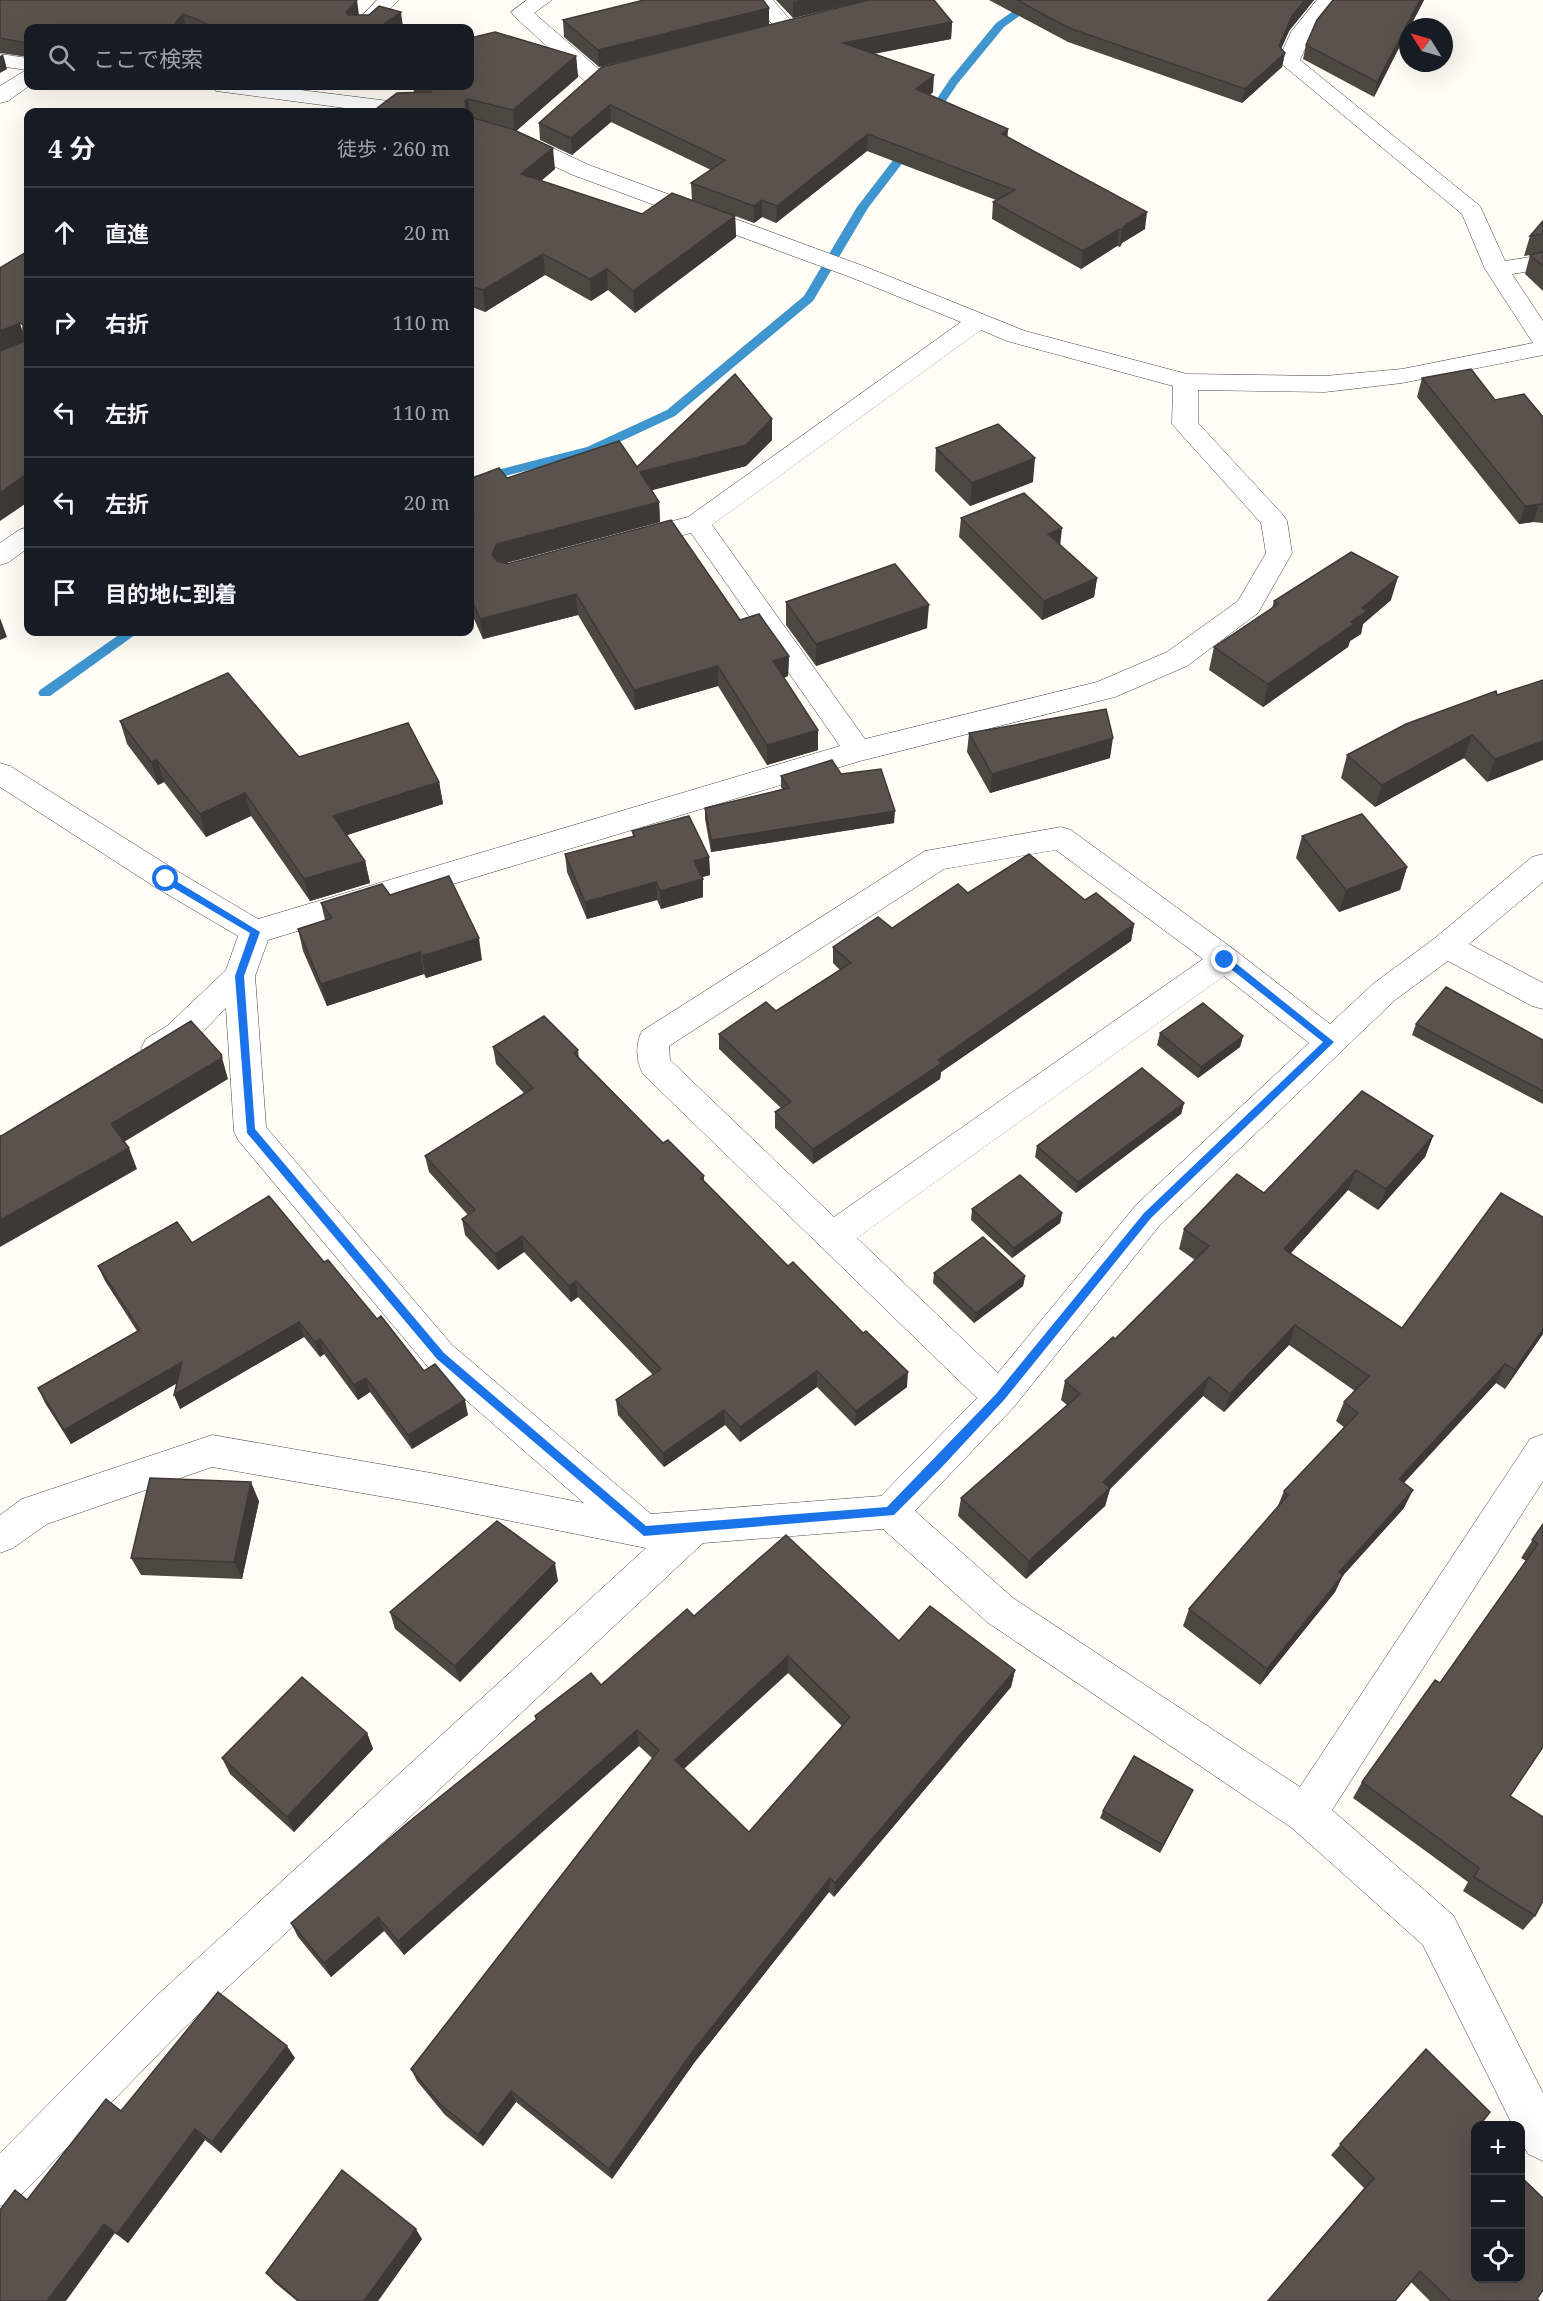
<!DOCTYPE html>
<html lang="ja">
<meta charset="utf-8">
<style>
:root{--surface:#171b24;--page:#242831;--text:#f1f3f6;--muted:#9ea1a6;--line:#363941}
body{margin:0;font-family:"Noto Serif","Noto Sans JP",serif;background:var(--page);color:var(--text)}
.controls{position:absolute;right:18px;bottom:18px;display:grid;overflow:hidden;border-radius:12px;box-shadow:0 6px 24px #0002}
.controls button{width:54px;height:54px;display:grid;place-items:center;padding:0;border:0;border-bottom:2px solid var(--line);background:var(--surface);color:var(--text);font:30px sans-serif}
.compass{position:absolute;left:1399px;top:18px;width:54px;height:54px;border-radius:50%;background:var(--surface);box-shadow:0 6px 24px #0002;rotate:307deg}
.stop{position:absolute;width:18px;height:18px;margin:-14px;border:4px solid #1a73e8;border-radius:50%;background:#fff}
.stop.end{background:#1a73e8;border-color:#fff;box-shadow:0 2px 6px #0008}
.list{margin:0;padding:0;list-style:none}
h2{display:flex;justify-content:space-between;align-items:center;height:78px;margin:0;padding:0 24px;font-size:26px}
h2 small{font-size:20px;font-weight:400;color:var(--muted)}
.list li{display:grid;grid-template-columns:39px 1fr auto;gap:18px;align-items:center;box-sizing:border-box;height:90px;padding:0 24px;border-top:2px solid var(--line)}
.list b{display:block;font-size:22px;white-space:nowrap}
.list em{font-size:20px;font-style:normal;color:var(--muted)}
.icon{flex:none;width:33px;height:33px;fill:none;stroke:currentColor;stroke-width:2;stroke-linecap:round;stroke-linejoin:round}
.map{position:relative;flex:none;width:1543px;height:2301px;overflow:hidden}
.search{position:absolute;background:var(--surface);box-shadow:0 6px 24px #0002;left:24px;top:24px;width:450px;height:66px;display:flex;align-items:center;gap:15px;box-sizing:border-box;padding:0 21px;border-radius:12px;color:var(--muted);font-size:22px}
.panel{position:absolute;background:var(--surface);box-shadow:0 6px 24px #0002;left:24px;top:108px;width:450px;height:528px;border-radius:12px}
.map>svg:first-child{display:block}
</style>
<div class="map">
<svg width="1543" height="2301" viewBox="0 0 1543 2301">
<rect width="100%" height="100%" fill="#fffdf5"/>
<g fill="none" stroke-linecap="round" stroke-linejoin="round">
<path fill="#3f96cf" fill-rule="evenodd" d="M1030,0H1042L1004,27L958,83L933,120H925L924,118L950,79L996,23Z
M911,141L917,144L868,208L813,301L675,416L596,453L470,485V477L587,447L667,410L804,296L857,207L907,142Z
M123,632H139L50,696H40L38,693L40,690Z"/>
<g stroke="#444" stroke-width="1">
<path id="minor" d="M377,0H399L371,28H350Z
M527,0H552L534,13L602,72L605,77L602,82L594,83L586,82L514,16L511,12Z
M752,0H773L798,29L794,33L787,35L780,33Z
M1317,0H1338L1312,33L1300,60L1480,206L1505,261L1543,255V269L1512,274L1543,321V355L1402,383L1325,392L1198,390V423L1283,515L1287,521L1292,553L1258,613L1187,666L1115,697L860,761L268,940L255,976L266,1127L452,1345L651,1514L881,1496L977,1398L643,1074C636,1061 635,1044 642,1031L925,851L1061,827L1071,830L1236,951L1330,1024L1373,984L1435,938L1532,857L1543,854V882L1469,944L1543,983V1009L1532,1006L1448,961L1395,1000L1160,1225L1013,1408L915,1511L1013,1598L1300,1787L1530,1439L1543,1434V1481L1332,1810L1453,1915L1543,2093V2161L1528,2154L1520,2140V2126H1513L1423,1945L1292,1828L987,1622L883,1529L703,1543L182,2030L16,2200L0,2206V2153L152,2000L646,1548L431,1505L212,1467L47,1524L13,1548L0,1553V1515L22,1499L212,1435L431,1473L584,1503L428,1367L238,1140L234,1131L226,1008C205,1028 177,1067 146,1057L141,1048L146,1039L167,1026L226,970L238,936L155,887L0,787V763L10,766L177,871L258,919L840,746L691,533L635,548L626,545L622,539L626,533L688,517L961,322L850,277L573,175L515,148L470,136V123L529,137L589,165L866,267L1025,331L1187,374L1325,376L1402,369L1533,343L1485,269L1462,214L1278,61L1291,32ZM981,330L1007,341L1173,386L1172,424L1261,523L1266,553L1238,601L1167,652L1097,682L865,739L712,525ZM1056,850L1203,959L834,1217L670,1060L669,1046L944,869ZM1224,976L1309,1043L1136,1205L998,1373L857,1238Z
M0,54L28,58L29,86L8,101L0,103V86L26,70L0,66Z
M213,86H269L421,105L429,107L432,112H375L224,92L216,91Z
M28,527V548L9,562L0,565V543L19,530Z"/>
</g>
<use href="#minor" fill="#fff" fill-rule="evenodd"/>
</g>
<path fill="#4d4742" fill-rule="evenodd" d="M0,0L359,15L403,27L401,28H28V57L0,53Z
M776,0H868L793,18Z
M869,0L952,22L951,39L874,54L933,92L930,95L1008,137L1145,229L1122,243L1120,247L1117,246L1081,269L992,219L993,202L996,200L867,151L776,223L762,217L754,223L735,216L736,237L635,313L608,290L591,301L545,275L485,312L470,306V112L414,93L413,86H470L576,56L578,77L516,131L555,169L541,181L642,214L692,200L691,183L711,170L611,122L572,155L540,140L539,123Z
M989,0H1314L1289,31L1281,49L1285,53L1282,67L1242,103L1068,42Z
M1333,0H1424L1410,27H1408V30L1374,97L1303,59L1306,45Z
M769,8V25L599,67L564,37L563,20Z
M1543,221V291L1525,274L1530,255L1524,256L1530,236Z
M1422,378L1495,400L1543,417V523L1533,522L1519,524L1417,397Z
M772,419V440L746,466L652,490L659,502L660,522L506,563L740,620L789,656L788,676L784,678L818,730V750L767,765L718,686L635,710L578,615L483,639L470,610V479L507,478L637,467Z
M936,448L1033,482L970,506L935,471Z
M961,518L1097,578L1094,597L1042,620L959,537Z
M1391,600L1363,624L1361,634L1350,641L1348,647L1263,707L1209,670L1214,647L1272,608L1274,601Z
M786,602L927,628L816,666L786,625Z
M1543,680L1487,782L1464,758L1375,807L1341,778L1347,755L1497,695Z
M120,721L299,757L439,782L443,804L347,835L365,861L370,883L310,901L251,816L206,837L164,782L158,785L127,744Z
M969,733L1110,758L990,793L967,752Z
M841,774L894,823L711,852L705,819V808L782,789L781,787V776Z
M632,831L709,857L710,875L702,877L703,897L661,909L657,900L587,919L567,872L565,854L633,837Z
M1302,836L1407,867L1400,890L1339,912L1296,858Z
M968,893L1085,900L1134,924L1131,941L941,1072L940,1079L813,1164L775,1128V1112L781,1108L719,1049V1034L776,1011L840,970L833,963V947L892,928Z
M390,895L482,960L426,978L424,974L327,1006L303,951L298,929L325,920L321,903Z
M1416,1024L1543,1040V1104L1412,1035Z
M1160,1033L1243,1036L1240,1047L1198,1078L1157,1045Z
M493,1047L578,1050L579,1058L663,1143L704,1176V1181L907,1387L855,1426L817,1387L740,1442L725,1425L664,1467L618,1415L616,1400L653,1375L578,1297L571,1302L524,1252L498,1270L465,1235L462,1219L468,1215L429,1172L425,1156L524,1093L496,1064Z
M1184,1103L1181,1114L1076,1193L1035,1157L1037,1146Z
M1433,1136L1425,1157L1378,1210L1348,1190L1291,1253L1402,1328L1543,1217V1334L1505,1389L1496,1383L1404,1483V1508L1343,1575L1335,1592L1260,1685L1183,1626L1189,1609L1277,1508L1284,1491L1345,1428L1336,1421L1344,1402L1355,1391L1289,1345L1224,1412L1203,1396L1110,1489L1105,1506L1026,1579L958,1516L961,1498L1067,1405L1061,1400L1065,1381L1115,1339L1195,1260L1179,1249L1184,1229L1264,1193Z
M972,1209L1062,1213L1060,1223L1012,1258L971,1220Z
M192,1243L324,1262L424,1371L468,1415L412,1449L370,1392L358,1400L324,1354L320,1357L304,1337L180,1409L177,1383L71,1444L45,1403L38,1388L137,1331L105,1281L98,1266Z
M934,1273L1025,1276L1023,1286L974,1323L933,1283Z
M259,1501L242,1579L141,1575L131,1558Z
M1543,1524L1510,1796L1535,1916L1523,1930L1463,1891L1468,1882L1353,1798L1362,1782L1440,1683L1526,1561L1521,1558Z
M558,1581L460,1682L395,1629L390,1612Z
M694,1616L899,1641L1015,1670L1011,1687L834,1897L829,1892L694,2063L612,2179L516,2102L483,2146L445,2115L417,2081L411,2069L652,1758L639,1746L404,1955L384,1931L331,1977L298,1937L291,1923L536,1720L535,1716L601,1685ZM788,1673L842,1726L749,1832L684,1769Z
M367,1733L373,1749L294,1832L230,1774L222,1758Z
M1193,1790L1160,1853L1100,1818L1103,1811Z
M1426,2049L1473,2132L1537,2299L1539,2301H1430L1411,2282L1395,2301H1267L1364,2188L1331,2155Z
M295,2058L221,2153L205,2140L128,2243L115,2233L27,2200L121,2111Z
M422,2239L378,2301H297L274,2282L266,2273Z"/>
<path fill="#3f3936" d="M357,0L359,15L348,26L346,12Z
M800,0H868L793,18V2Z
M1305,0H1314L1289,31L1276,60L1279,46L1292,16Z
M1420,0H1424L1410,27H1408V30L1374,97L1377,82Z
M769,8V25L599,67L598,50Z
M401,12L403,27L401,28H378Z
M183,14L186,28H171Z
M952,22L951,39L843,59V43Z
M1285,53L1282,67L1242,103L1245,89Z
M3,54L7,69L0,73V56Z
M576,56L578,77L515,132L513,110Z
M934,75L933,92L916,106V89Z
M468,99L471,120L470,121V112H467L465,101Z
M610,105L611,122L572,155L571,138Z
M1008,129L1007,146L1002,134Z
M868,134L867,151L776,223L777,206Z
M553,148L555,169L523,196L521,174Z
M762,200V217L754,223V206Z
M1147,212L1145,229L1122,243L1120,247L1122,230L1124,226Z
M735,216L736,237L635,313L633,291Z
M1119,229L1117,246L1081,269L1083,251Z
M543,254L545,275L485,312L483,290Z
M607,269L608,290L591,301L590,279Z
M20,323L27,346L0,357V331Z
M772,419V440L746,466L641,493L640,472Z
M1035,458L1033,482L970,506L972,483Z
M28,473V502L0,521V493Z
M659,502L660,522L499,565L492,554L497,544Z
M1540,503L1533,522L1519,524L1525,506Z
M1062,528L1060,547L1048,534Z
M1398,577L1391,600L1363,624L1361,634L1350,641L1348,647L1263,707L1268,684L1351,622L1362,608Z
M1097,578L1094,597L1042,620L1044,601Z
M576,594L578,615L483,639L480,619Z
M929,605L927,628L816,666V644Z
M0,618L7,637L0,640Z
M789,656L788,676L773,681V661Z
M718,666V686L635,710L634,690Z
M818,730V750L767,765V745Z
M1472,735L1464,758L1375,807L1382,785Z
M1113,738L1110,758L990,793L992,774Z
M1543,741V760L1487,782L1495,759Z
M157,760L164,782L158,785L151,762Z
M439,782L443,804L338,838L333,816Z
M245,793L251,816L206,837L200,814Z
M895,811L894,823L711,852V840Z
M709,857L710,875L695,879L694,861Z
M365,861L370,883L310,901L304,879Z
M1407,867L1400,890L1339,912L1346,890Z
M703,879V897L661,909L660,891Z
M656,882L657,900L587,919L585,902Z
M1134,924L1131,941L941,1072L940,1079L813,1164V1149L938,1060Z
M479,938L482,960L426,978L422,956Z
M420,952L424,974L327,1006L321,984Z
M1243,1036L1240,1047L1198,1078L1201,1067Z
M221,1054L228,1079L119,1145L111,1124Z
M1184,1103L1181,1114L1076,1193L1078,1182Z
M1433,1136L1425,1157L1378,1210L1386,1189Z
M129,1148L137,1169L0,1247V1220Z
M1356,1170L1348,1190L1277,1268L1284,1249Z
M1062,1213L1060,1223L1012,1258L1014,1248Z
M522,1236L524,1252L498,1270L495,1254Z
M1025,1276L1023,1286L974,1323L976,1313Z
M576,1281L578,1297L571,1302L569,1286Z
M299,1322L304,1337L180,1409L174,1395Z
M1295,1325L1289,1345L1224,1412L1230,1394Z
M1543,1329V1334L1505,1389L1515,1370Z
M320,1339L324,1354L320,1357L315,1342Z
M182,1362L188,1377L71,1444L64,1430Z
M1505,1364L1496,1383L1390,1497L1399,1479Z
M817,1371V1387L740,1442V1427Z
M908,1372L907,1387L855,1426L856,1411Z
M1209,1377L1203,1396L1110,1489L1105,1506L1026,1579L1029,1561L1103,1482Z
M366,1378L370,1392L358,1400L354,1385Z
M465,1400L468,1415L412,1449L408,1435Z
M724,1410L725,1425L664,1467L663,1453Z
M251,1482L259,1501L242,1579L234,1562Z
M1413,1490L1404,1508L1331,1589L1339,1572Z
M555,1563L558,1581L460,1682L455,1666Z
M1343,1575L1335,1592L1260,1685L1267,1669Z
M788,1656V1673L676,1775L675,1760Z
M1015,1670L1011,1687L834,1897L835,1883Z
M637,1730L639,1746L404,1955L398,1941Z
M367,1733L373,1749L294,1832L287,1817Z
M1193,1790L1189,1797L1160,1853L1163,1845Z
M830,1878L829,1892L694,2063L612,2179L609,2169L693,2051Z
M378,1917L384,1931L331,1977L324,1963Z
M287,2046L295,2058L221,2153L212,2142Z
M511,2091L516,2102L483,2146L478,2135Z
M195,2129L205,2140L128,2243L117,2234Z
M104,2224L115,2233L66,2301H47Z
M416,2229L422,2239L378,2301H364Z"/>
<path fill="#5a524d" stroke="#3f3936" stroke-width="1.5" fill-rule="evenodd" d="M0,0H357L346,12L348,15H369L379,6L401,12L378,28H229L221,25L217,28L183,14L171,28H28V42L26,43L0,38Z
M644,0H763L769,8L598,50L563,20Z
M869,0H934L952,22L843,43L934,75L916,89L1008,129L1002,134L1147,212L1124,226L1122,230L1119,229L1083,251L993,202L1015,190L868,134L777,206L762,200L754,206L691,183L725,160L610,105L571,138L539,123L602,67Z
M1017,0H1305L1292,16L1279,46L1285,53L1245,89L1069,28Z
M1333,0H1420L1377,82L1306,45L1317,20Z
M495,32L576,56L513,110L468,99L465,101L467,112H372L397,93L431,92L428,86H470V38Z
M470,117L512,129L553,148L521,174L642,214L672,193L735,216L633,291L607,269L590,279L543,254L483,290L470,286Z
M1543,221V234L1530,236Z
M28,251V473L0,493V351L23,342V325L20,323L0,331V268Z
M1543,252V266L1530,255Z
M1471,369L1495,400L1524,394L1543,417V504L1525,506L1422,378Z
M735,374L772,419L746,445L640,472L659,502L497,544L492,554L497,561L507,564L671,520L740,620L759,614L789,656L773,661L818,730L767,745L718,666L634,690L576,594L480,619L470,596V518L474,517L470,511V479L499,468L507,478L619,441L637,467Z
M998,424L1035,458L972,483L936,448Z
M1024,493L1062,528L1048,534L1097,578L1044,601L961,518Z
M1351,552L1398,577L1362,608L1367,611L1351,622L1354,624L1268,684L1214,647L1278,604L1274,601Z
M895,564L929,605L816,644L786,602Z
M228,673L299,757L408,723L439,782L333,816L365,861L304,879L245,793L200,814L157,760L151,762L120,721Z
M1543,680V741L1495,759L1472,735L1382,785L1347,755L1406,724L1496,691L1497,695Z
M1106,709L1113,738L992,774L969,733Z
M832,760L841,774L881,769L895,811L711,840L705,808L789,788L781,776Z
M1362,814L1407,867L1346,890L1302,836Z
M689,816L709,857L694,861L703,879L660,891L656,882L585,902L565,854L635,836L632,831Z
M1029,854L1085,900L1096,893L1134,924L938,1060L942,1063L813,1149L775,1112L791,1102L719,1034L766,1002L776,1011L851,963L833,947L878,917L892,928L958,884L968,893Z
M449,876L479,938L422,956L420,952L321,984L298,929L332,918L321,903L382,884L390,895Z
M1446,987L1543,1040V1091L1416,1024Z
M1203,1003L1243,1036L1201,1067L1160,1033Z
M544,1016L578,1050L574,1053L663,1143L668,1140L704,1176L701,1178L788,1266L793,1262L863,1333L866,1331L908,1372L856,1411L817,1371L740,1427L724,1410L663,1453L616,1400L661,1369L576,1281L569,1286L522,1236L495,1254L462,1219L475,1210L425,1156L533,1088L493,1047Z
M191,1021L221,1054L222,1058L111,1124L129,1148L0,1220V1136L3,1135Z
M1142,1068L1184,1103L1078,1182L1037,1146Z
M1362,1091L1433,1136L1386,1189L1356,1170L1284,1249L1402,1328L1501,1193L1543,1217V1329L1515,1370L1505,1364L1399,1479L1413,1490L1339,1572L1343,1575L1267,1669L1189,1609L1288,1495L1284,1491L1358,1413L1344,1402L1369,1376L1295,1325L1230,1394L1209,1377L1103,1482L1110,1488L1029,1561L961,1498L1080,1394L1065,1381L1113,1337L1115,1339L1209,1246L1184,1229L1237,1174L1264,1193Z
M1020,1175L1062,1213L1014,1248L972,1209Z
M269,1196L324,1262L328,1260L377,1319L381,1316L424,1371L435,1364L465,1400L408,1435L366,1378L354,1385L320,1339L315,1342L299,1322L174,1395L182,1362L64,1430L38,1388L140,1330L98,1266L177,1222L192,1243Z
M983,1237L1025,1276L976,1313L934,1273Z
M150,1478L251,1482L234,1562L131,1558Z
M497,1521L555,1563L455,1666L390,1612Z
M1543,1524V1747L1510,1796L1543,1817V1901L1535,1916L1474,1877L1479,1868L1362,1782L1435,1680L1440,1683L1538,1544L1532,1540Z
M786,1535L899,1641L930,1606L1015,1670L835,1883L830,1878L693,2051L609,2169L511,2091L478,2135L439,2103L411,2069L659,1750L637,1730L398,1941L378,1917L324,1963L291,1923L405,1825L537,1719L535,1716L591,1673L601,1685L687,1609L694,1616ZM788,1656L850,1717L749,1832L675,1760Z
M302,1677L367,1733L287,1817L222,1758Z
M1134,1756L1193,1790L1163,1845L1103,1811Z
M218,1992L287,2046L212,2142L195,2129L117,2234L104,2224L47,2301H0V2210L15,2190L27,2200L106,2099L121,2111Z
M1426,2049L1490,2112L1479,2126H1476V2130L1473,2132L1476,2135V2278H1521V2177L1543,2198V2290L1537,2299L1539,2301H1451L1420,2271L1395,2301H1268L1374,2178L1340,2144Z
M342,2170L416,2229L364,2301H299L266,2273Z"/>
<path fill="#1a73e8" d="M166,875L260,932L244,976L255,1129L444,1353L646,1526L887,1507L996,1394L1144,1213L1323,1042L1222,962V957H1228L1334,1042L1151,1218L1004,1400L941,1468L894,1515L644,1536L437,1359L247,1133L235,976L250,933L162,881V876Z"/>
</svg>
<div class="controls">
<button>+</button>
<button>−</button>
<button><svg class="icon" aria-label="locate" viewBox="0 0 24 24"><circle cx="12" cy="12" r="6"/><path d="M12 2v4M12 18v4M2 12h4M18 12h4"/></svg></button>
</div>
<svg class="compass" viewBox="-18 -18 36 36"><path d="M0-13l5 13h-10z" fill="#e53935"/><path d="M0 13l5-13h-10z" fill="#9ea1a6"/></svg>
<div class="stop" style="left:166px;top:879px"></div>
<div class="stop end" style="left:1225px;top:960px"></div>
<div class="search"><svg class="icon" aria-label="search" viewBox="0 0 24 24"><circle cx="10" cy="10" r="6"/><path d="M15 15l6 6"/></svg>ここで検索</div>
<section class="panel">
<h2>4 分<small>徒歩 · 260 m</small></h2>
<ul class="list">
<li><svg class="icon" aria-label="ahead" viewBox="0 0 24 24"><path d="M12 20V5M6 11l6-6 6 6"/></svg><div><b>直進</b></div><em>20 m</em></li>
<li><svg class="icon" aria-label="right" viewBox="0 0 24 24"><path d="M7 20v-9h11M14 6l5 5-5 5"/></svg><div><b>右折</b></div><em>110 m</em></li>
<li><svg class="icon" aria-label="left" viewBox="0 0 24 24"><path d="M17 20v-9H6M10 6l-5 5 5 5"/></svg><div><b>左折</b></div><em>110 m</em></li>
<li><svg class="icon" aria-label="left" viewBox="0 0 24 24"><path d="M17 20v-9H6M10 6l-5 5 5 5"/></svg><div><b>左折</b></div><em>20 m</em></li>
<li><svg class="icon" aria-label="arrive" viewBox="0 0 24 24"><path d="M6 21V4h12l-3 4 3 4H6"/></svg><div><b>目的地に到着</b></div></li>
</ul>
</section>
</div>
